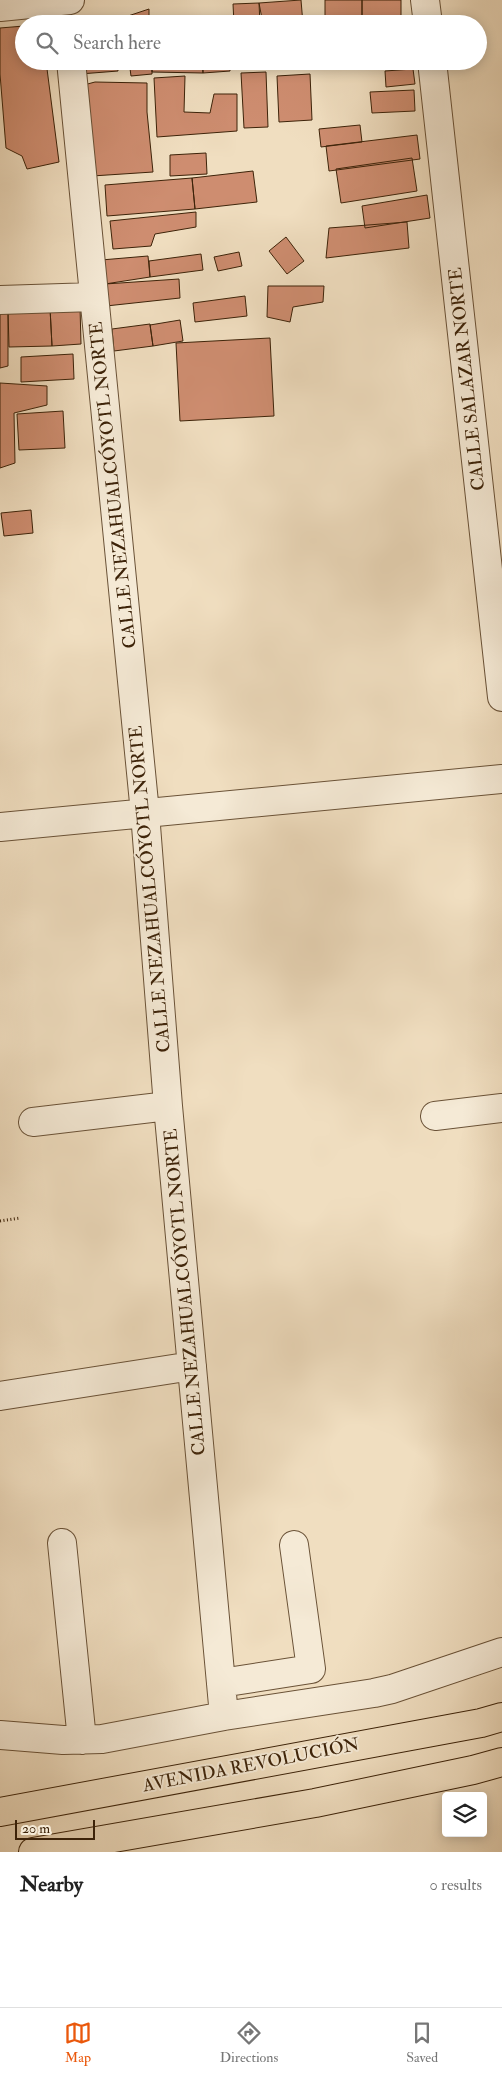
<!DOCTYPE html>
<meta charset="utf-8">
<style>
:root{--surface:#fff;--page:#f2f2f2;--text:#222;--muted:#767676;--line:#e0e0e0;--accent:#ea580c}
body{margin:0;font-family:"IM FELL Double Pica",serif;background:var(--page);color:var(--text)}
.controls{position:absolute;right:15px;bottom:15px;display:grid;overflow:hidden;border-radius:5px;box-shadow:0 2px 12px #0003}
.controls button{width:45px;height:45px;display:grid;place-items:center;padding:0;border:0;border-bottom:1px solid var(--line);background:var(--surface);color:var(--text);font:25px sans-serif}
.scale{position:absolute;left:15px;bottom:12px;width:80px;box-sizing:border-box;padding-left:5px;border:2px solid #3d2309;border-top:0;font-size:14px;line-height:18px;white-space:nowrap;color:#3d2309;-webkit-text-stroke:4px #f5ead6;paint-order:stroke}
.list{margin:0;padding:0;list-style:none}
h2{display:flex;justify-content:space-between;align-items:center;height:65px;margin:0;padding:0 20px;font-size:21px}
h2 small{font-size:16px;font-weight:400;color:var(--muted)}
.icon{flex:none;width:28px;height:28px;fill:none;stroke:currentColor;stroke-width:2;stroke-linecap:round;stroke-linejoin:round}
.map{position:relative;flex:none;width:502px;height:1852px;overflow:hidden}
.search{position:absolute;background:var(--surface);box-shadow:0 2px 12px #0003;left:15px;right:15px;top:15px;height:55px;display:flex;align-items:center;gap:12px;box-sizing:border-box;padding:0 18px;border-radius:28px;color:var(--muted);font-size:19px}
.sheet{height:155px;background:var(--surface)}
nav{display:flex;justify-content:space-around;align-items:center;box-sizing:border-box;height:70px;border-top:1px solid var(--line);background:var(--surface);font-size:14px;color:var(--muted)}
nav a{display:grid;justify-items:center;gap:2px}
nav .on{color:var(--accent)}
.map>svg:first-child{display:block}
</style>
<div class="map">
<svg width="502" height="1852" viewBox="0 0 502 1852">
<rect width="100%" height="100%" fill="#f0dec0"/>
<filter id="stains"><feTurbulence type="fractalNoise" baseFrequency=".004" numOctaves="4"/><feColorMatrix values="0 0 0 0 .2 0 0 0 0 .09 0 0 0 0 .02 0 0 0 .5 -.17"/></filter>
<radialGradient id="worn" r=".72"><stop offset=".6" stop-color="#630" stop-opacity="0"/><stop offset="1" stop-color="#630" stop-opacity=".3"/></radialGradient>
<path fill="#ce8d70" stroke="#3d2309" d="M301,0L303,24H263L259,3Z
M325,0H362V24H325Z
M362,0H401V24H362Z
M259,3L260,24H234L233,4Z
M149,9V24H126L125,17Z
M113,16L114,24H76V18Z
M24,26V61H46L59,162L27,169L22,156L6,148L0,74V28Z
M79,61H117L118,71L80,74Z
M129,61H152V74L131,76Z
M152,61H203V73L152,72Z
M202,61H230V71L203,73Z
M271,61H306V63L271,66Z
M413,69L415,84L386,87L385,71Z
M266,72L268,127L244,128L241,73Z
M310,74L312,120L279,122L277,76Z
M185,76L184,112L210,113L214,94H237V131L157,137L154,78Z
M95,82L147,83V112L153,172L92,176L80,86Z
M414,90L415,111L372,113L370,92Z
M360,125L362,142L321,147L319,129Z
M417,135L420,159L329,171L326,146Z
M206,153L207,174L170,176V155Z
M412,158L417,191L341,203L336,169Z
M253,171L257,202L195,209L192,178Z
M192,178L195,209L107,216L105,185Z
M427,195L430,218L365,228L362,206Z
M196,212V227L155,234L151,246L113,249L110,221Z
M407,222L409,248L326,258L329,228Z
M286,237L304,261L287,274L269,251Z
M239,252L242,266L218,271L214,257Z
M201,254L203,270L150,277L149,261Z
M148,256L150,277L105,284L101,260Z
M179,279L180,298L106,306L105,284Z
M268,286H324L323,302L293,307L290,322L267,317Z
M245,296L247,316L195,322L193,303Z
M80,307L81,344L52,346L50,308Z
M50,308L52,346L9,347L8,310Z
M8,310V366L0,368V312Z
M180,320L183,341L153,346L150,325Z
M150,324L153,346L114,351L112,329Z
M270,338L274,416L180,421L176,343Z
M73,354L74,379L21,382V357Z
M0,383L47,386V405L14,413L15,463L0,468Z
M63,411L65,448L19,450L17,414Z
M31,510L33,533L4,536L1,513Z"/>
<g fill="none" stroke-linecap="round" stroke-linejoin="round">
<g stroke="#6a5237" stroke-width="30">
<path id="minor" d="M425,0L428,24
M0,7L70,0
M71,61L145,813L168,1106L224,1716
M432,61L502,697
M0,300L94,297
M0,827L502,779
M435,1116L502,1108
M33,1122L168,1106
M0,1396L192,1366
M62,1543L82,1740
M221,1683L311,1669L294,1545
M0,1735L63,1740L102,1739L224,1716L374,1693L392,1689L502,1652"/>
</g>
<g stroke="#3d2309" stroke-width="30">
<path id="major" d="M0,1812L481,1723L502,1717
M33,1852L315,1803L473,1770L502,1762"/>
</g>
<path stroke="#3d2309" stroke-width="3" stroke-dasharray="1 2.5" stroke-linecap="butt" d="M0,1221L20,1218"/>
<use href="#minor" stroke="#f5ead6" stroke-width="28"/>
<use href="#major" stroke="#f0dec0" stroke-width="28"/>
</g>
<g text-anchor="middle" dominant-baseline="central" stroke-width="4" stroke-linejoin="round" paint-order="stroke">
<g font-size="18" fill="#3d2309" stroke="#f5ead6">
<text transform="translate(467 379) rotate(-96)">CALLE SALAZAR NORTE</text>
<text transform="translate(113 485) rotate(-96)">CALLE NEZAHUALCÓYOTL NORTE</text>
<text transform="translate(150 889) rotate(-95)">CALLE NEZAHUALCÓYOTL NORTE</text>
<text transform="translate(185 1292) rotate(-95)">CALLE NEZAHUALCÓYOTL NORTE</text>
<text transform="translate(251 1765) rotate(-11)">AVENIDA REVOLUCIÓN</text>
</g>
</g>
<rect width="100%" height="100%" filter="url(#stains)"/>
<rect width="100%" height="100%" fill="url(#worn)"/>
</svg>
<div class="controls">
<button><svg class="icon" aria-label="layers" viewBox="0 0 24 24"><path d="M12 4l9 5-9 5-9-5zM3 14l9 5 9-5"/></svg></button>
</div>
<div class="scale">20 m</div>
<div class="search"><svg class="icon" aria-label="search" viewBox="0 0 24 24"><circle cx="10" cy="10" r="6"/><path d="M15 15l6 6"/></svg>Search here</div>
</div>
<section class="sheet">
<h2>Nearby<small>0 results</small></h2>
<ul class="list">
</ul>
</section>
<nav>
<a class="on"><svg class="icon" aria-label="map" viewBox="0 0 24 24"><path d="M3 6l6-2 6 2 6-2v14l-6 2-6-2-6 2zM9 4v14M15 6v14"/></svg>Map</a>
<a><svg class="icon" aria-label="directions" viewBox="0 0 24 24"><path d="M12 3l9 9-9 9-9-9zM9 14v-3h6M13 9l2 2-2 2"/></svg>Directions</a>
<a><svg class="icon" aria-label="saved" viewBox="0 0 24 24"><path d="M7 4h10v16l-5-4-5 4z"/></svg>Saved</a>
</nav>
